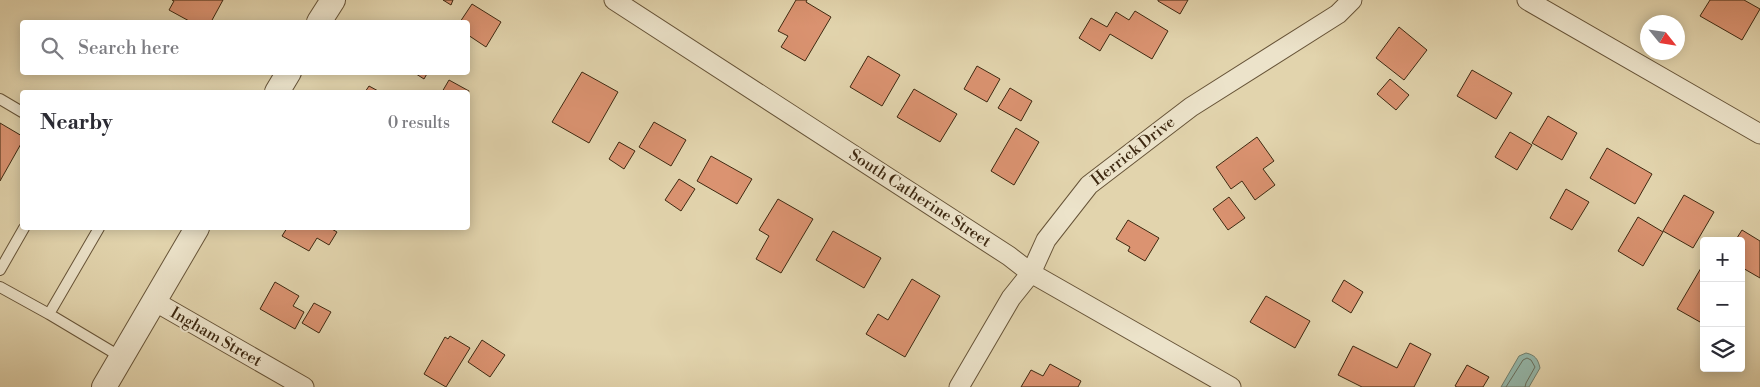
<!DOCTYPE html>
<meta charset="utf-8">
<style>
:root{--surface:#fff;--page:#f7f7f7;--text:#2b2b33;--muted:#7c7c81;--line:#e1e1e2}
body{margin:0;font-family:"Libre Bodoni",serif;background:var(--page);color:var(--text)}
.controls{position:absolute;right:15px;bottom:15px;display:grid;overflow:hidden;border-radius:5px;box-shadow:0 2px 12px #0003}
.controls button{width:45px;height:45px;display:grid;place-items:center;padding:0;border:0;border-bottom:1px solid var(--line);background:var(--surface);color:var(--text);font:25px sans-serif}
.compass{position:absolute;left:1640px;top:15px;width:45px;height:45px;border-radius:50%;background:var(--surface);box-shadow:0 2px 12px #0003;rotate:120deg}
.list{margin:0;padding:0;list-style:none}
h2{display:flex;justify-content:space-between;align-items:center;height:65px;margin:0;padding:0 20px;font-size:21px}
h2 small{font-size:16px;font-weight:400;color:var(--muted)}
.icon{flex:none;width:28px;height:28px;fill:none;stroke:currentColor;stroke-width:2;stroke-linecap:round;stroke-linejoin:round}
.map{position:relative;flex:none;width:1760px;height:387px;overflow:hidden}
.search{position:absolute;background:var(--surface);box-shadow:0 2px 12px #0003;left:20px;top:20px;width:450px;height:55px;display:flex;align-items:center;gap:12px;box-sizing:border-box;padding:0 18px;border-radius:5px;color:var(--muted);font-size:19px}
.panel{position:absolute;background:var(--surface);box-shadow:0 2px 12px #0003;left:20px;top:90px;width:450px;height:140px;border-radius:5px}
.map>svg:first-child{display:block}
</style>
<div class="map">
<svg width="1760" height="387" viewBox="0 0 1760 387">
<rect width="100%" height="100%" fill="#e2d4ad"/>
<filter id="stains"><feTurbulence type="fractalNoise" baseFrequency=".004" numOctaves="4"/><feColorMatrix values="0 0 0 0 .2 0 0 0 0 .09 0 0 0 0 .02 0 0 0 .5 -.17"/></filter>
<radialGradient id="worn" r=".72"><stop offset=".6" stop-color="#630" stop-opacity="0"/><stop offset="1" stop-color="#630" stop-opacity=".3"/></radialGradient>
<path fill="#95b8ab" stroke="#727f6d" d="M1526,353C1535,355 1538,359 1540,368L1529,387H1501L1519,356Z"/>
<g fill="none" stroke-linecap="round" stroke-linejoin="round">
<path stroke="#6a705e" stroke-width="1" d="M1506,387L1523,360L1527,358L1531,360L1535,367L1526,383L1525,387"/>
</g>
<path fill="#db9371" stroke="#3e2911" d="M172,0H223L211,22H191L169,10L174,1Z
M443,0H453L451,5Z
M796,0H807L806,2L831,17L805,61L781,47L788,36L778,31Z
M1158,0H1188L1180,14L1158,1Z
M1710,0H1744L1760,9L1742,40L1700,16Z
M472,4L501,22L486,47L468,35V22H460Z
M1135,11L1168,31L1152,59L1110,34L1100,51L1079,38L1091,18L1107,27L1116,12L1129,20Z
M1399,27L1427,50L1404,80L1376,58Z
M868,56L900,75L882,106L850,87Z
M977,66L1000,79L987,102L964,89Z
M1472,70L1512,93L1496,119L1457,96Z
M413,72H428L424,79Z
M582,72L618,92L589,143L552,122Z
M1390,79L1409,95L1396,110L1377,94Z
M449,80L469,91L468,93L442,92Z
M369,86L380,92H365Z
M1010,88L1032,101L1021,121L998,108Z
M914,89L957,114L940,142L897,117Z
M1548,116L1577,133L1562,160L1532,143Z
M654,122L686,140L671,166L639,147Z
M0,123L22,136V142L0,181Z
M1016,128L1039,142L1014,185L991,171Z
M1510,132L1532,145L1517,170L1495,157Z
M1257,137L1274,161L1263,169L1275,185L1255,200L1242,181L1231,189L1216,167Z
M619,142L635,151L624,169L609,159Z
M1607,148L1652,174L1635,204L1590,178Z
M711,156L752,179L737,204L697,181Z
M679,179L695,189L681,211L665,200Z
M1566,189L1589,202L1572,230L1550,218Z
M1684,195L1714,212L1693,248L1663,231Z
M1229,197L1245,218L1228,230L1213,209Z
M778,199L813,219L781,273L756,259L769,236L759,230Z
M1638,217L1663,232L1643,266L1618,251Z
M1128,220L1159,238L1145,261L1128,251L1130,247L1116,239Z
M287,228H330L337,232L329,245L317,238L309,251L282,236Z
M1742,230L1760,241V278L1741,267V241H1735Z
M833,231L881,258L864,288L816,260Z
M1701,268L1704,270V316L1700,322L1677,309Z
M912,279L940,296L905,357L866,334L878,314L888,320Z
M1344,280L1363,292L1351,313L1332,301Z
M275,282L299,296L293,306L304,312L295,329L260,309Z
M1266,296L1310,321L1295,348L1250,322Z
M314,303L331,312L319,333L302,323Z
M450,336L470,348L446,387L424,374L445,337L448,339Z
M482,340L505,355L490,377L468,362Z
M1410,343L1431,354L1414,387H1362L1338,375L1353,346L1397,368Z
M1050,364L1081,381L1078,387H1021L1031,370L1043,376Z
M1467,365L1489,377L1483,387H1457L1455,386Z"/>
<g fill="none" stroke-linecap="round" stroke-linejoin="round">
<g stroke="#675438" stroke-width="12">
<path id="service" d="M0,99L22,112
M99,228L49,314L121,357
M0,270L24,228
M0,287L49,314"/>
</g>
<g stroke="#675438" stroke-width="21">
<path id="minor" d="M614,0L1009,256L1031,273L1231,387
M1527,0L1760,134
M154,301L304,387
M959,387L1011,298L1031,273L1046,240L1089,185L1191,107L1338,14L1352,0"/>
</g>
<g stroke="#675438" stroke-width="26">
<path id="tertiary" d="M319,22L333,0
M277,92L289,72
M104,387L197,228"/>
</g>
<use href="#service" stroke="#ece3ca" stroke-width="10"/>
<use href="#minor" stroke="#ece3ca" stroke-width="19"/>
<use href="#tertiary" stroke="#ece3ca" stroke-width="24"/>
</g>
<g text-anchor="middle" dominant-baseline="central" stroke-width="4" stroke-linejoin="round" paint-order="stroke">
<g font-size="16" fill="#3e2911" stroke="#ece3ca">
<text transform="translate(1133 151) rotate(-38)">Herrick Drive</text>
<text transform="translate(920 198) rotate(33)">South Catherine Street</text>
<text transform="translate(216 337) rotate(30)">Ingham Street</text>
</g>
</g>
<rect width="100%" height="100%" filter="url(#stains)"/>
<rect width="100%" height="100%" fill="url(#worn)"/>
</svg>
<div class="controls">
<button>+</button>
<button>−</button>
<button><svg class="icon" aria-label="layers" viewBox="0 0 24 24"><path d="M12 4l9 5-9 5-9-5zM3 14l9 5 9-5"/></svg></button>
</div>
<svg class="compass" viewBox="-18 -18 36 36"><path d="M0-13l5 13h-10z" fill="#e53935"/><path d="M0 13l5-13h-10z" fill="#7c7c81"/></svg>
<div class="search"><svg class="icon" aria-label="search" viewBox="0 0 24 24"><circle cx="10" cy="10" r="6"/><path d="M15 15l6 6"/></svg>Search here</div>
<section class="panel">
<h2>Nearby<small>0 results</small></h2>
<ul class="list">
</ul>
</section>
</div>
